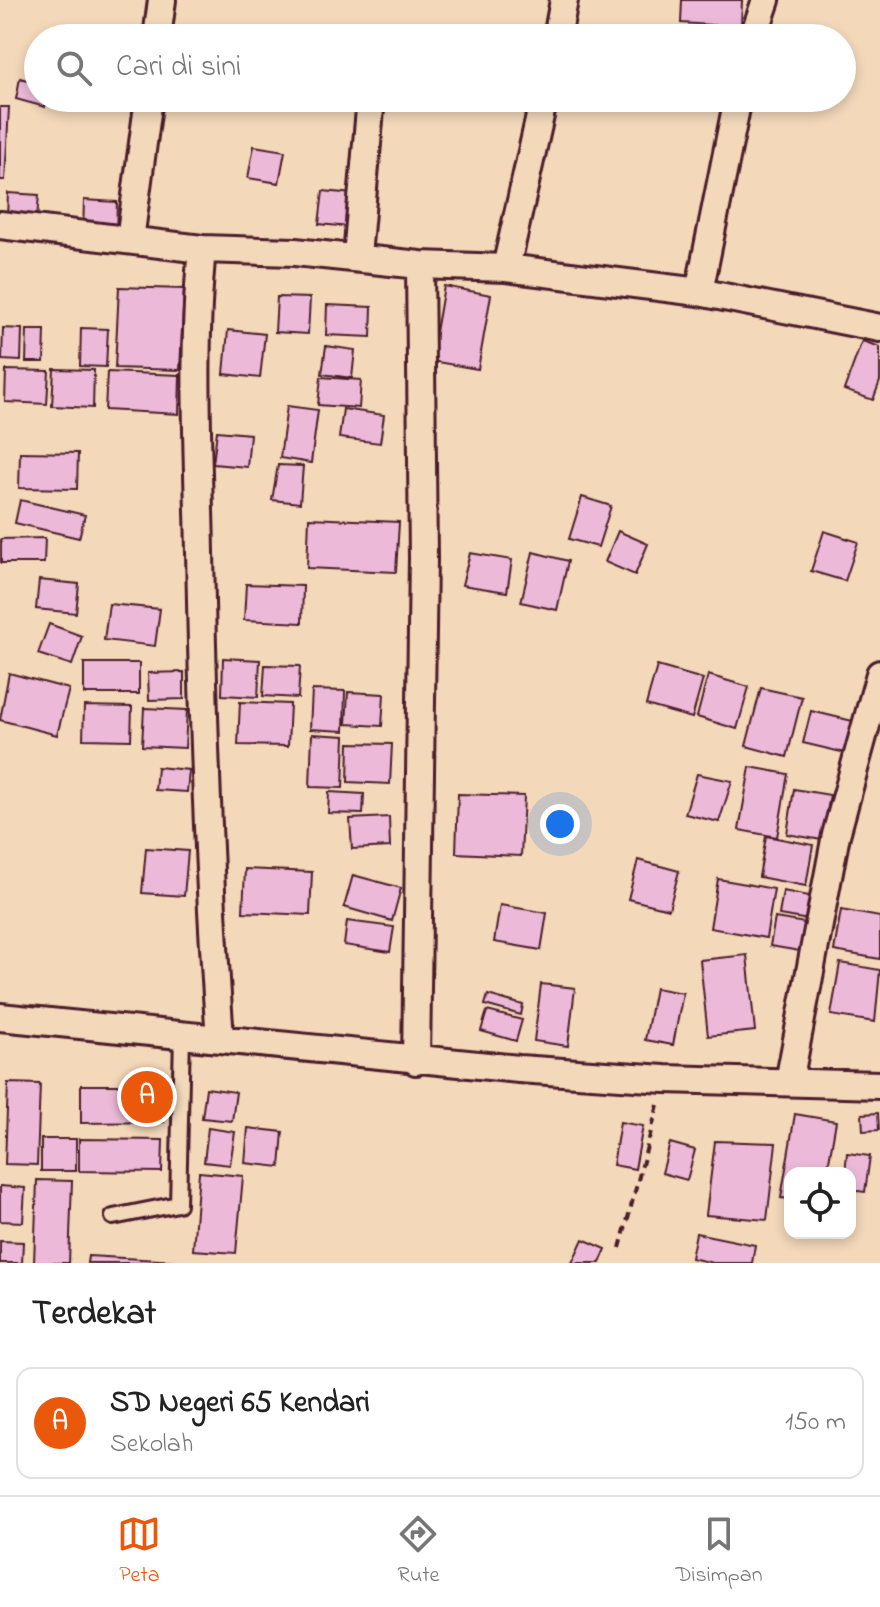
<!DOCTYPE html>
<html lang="id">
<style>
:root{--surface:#fff;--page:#f6f6f6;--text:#222;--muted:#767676;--line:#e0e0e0;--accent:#ea580c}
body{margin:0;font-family:"Indie Flower",sans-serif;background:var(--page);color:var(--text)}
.controls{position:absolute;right:24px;bottom:24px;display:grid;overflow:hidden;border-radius:16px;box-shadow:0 4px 12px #0003}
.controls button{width:72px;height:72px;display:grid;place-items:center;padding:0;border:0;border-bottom:2px solid var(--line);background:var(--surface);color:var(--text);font:40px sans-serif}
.you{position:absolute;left:560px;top:824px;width:28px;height:28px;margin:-20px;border:6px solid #fff;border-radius:50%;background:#1a73e8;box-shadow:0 0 0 12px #1a73e833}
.badge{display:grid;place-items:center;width:52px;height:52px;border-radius:50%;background:var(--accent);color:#fff;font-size:26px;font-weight:700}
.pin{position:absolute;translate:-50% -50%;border:4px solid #fff;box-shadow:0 2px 8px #0006}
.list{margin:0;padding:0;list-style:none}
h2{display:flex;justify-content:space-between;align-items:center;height:104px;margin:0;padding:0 32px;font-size:34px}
h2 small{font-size:26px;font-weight:400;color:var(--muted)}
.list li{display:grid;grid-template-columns:52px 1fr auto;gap:24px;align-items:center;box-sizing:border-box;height:112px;margin:0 16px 16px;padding:0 16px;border:2px solid var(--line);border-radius:16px}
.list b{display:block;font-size:30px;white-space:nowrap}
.list p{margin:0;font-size:26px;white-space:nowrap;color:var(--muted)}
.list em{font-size:26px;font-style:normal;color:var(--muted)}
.icon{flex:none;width:44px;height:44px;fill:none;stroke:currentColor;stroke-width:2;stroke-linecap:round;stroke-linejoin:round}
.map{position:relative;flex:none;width:880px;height:1263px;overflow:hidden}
.search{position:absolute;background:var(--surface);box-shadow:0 4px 12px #0003;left:24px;right:24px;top:24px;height:88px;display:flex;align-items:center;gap:20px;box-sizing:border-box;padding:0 28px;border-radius:44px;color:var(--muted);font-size:30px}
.sheet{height:232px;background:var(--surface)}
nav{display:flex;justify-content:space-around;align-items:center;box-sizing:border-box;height:112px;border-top:2px solid var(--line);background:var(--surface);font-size:22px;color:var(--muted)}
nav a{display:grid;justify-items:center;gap:4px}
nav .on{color:var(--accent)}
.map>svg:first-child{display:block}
</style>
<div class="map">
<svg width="880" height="1263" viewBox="0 0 880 1263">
<rect width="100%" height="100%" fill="#f3d8ba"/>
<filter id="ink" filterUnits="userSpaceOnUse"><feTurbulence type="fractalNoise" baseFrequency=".0125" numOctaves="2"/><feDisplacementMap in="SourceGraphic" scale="16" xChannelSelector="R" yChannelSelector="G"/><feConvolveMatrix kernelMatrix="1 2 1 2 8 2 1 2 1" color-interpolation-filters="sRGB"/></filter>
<g filter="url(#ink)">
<path fill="#ecbad8" stroke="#4a1f2b" stroke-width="2" d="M682,0H742L741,27L681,23Z
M272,28H297V38H272Z
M20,78L38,83V98H46L45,107L16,99Z
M0,107H9L5,180H0Z
M254,146L285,151L279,183L248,178Z
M323,191L353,194L350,227L319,224Z
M8,193L39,195L37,218L7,217Z
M84,200L117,202L116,234L83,233Z
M444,286L491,295L478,369L431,361Z
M119,287L184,289L180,370L115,368Z
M277,297L310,298L308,334L275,332Z
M327,305L372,307L371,337L326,335Z
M3,328L22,329L21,361L2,360Z
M81,328L108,329L106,367L80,366Z
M27,330H45L44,362H26Z
M228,330L265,334L260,378L224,374Z
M862,341L880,347V381L873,400L844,390Z
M326,346L355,350L352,378L322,374Z
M54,369L94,370L93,408L52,406Z
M6,370L49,371L47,404L5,402Z
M107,372L180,375L179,414L105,410Z
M321,377L361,380L359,408L318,405Z
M287,406L318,410L311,463L280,458Z
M343,409L384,415L380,443L339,438Z
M217,431L250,434L247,467L213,464Z
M20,452L78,453L77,489L19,488Z
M278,465L303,466L300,503L272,500Z
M582,497L611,506L598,547L569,539Z
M20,500L85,515L79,538L15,523Z
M309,518L399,522L396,572L307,568Z
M618,531L648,544L635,575L605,562Z
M824,531L858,542L845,581L811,571Z
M45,538L44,563H1V539Z
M533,552L568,561L557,610L521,602Z
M470,553L512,560L507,592L462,585Z
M39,580L79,584L76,613L36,609Z
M246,584L303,586L302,623L244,620Z
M109,604L160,609L155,646L104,640Z
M49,624L82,636L72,665L38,654Z
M223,658L260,660L258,697L222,695Z
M84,663H139V694H84Z
M265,665L300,666L298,698L263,696Z
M657,666L703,679L692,718L646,705Z
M184,672V699L149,700L148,673Z
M9,673L69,689L57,735L0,720Z
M708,675L749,687L737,729L697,717Z
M761,688L802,697L787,757L746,746Z
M312,690L345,691L344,731L310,729Z
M348,692L384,694L382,726L346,724Z
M240,702L290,704L288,746L238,745Z
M84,706L132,707L131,740L83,739Z
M144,708L187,710L185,748L142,746Z
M811,711L861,723L854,755L803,743Z
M312,734L345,736L343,788L310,787Z
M349,743L392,744L390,784L348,782Z
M157,767L189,770L187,792L155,790Z
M750,767L788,774L777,837L739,830Z
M697,774L732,781L719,822L685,814Z
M794,789L830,795L822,840L787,834Z
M329,792L364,794L363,814L328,813Z
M458,794L524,796L521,856L456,853Z
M389,817L390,847L352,849L350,819Z
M766,836L813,845L806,886L759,877Z
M146,848L188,851L184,896L142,893Z
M638,860L679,871L669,909L628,899Z
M245,869L312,872L310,915L243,912Z
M353,875L401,888L392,921L344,907Z
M718,879L774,889L766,938L710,928Z
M783,891L814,897L809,920L779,915Z
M500,905L547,913L541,950L494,942Z
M841,910L880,917V959L834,951Z
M775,918L811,924L806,952L770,946Z
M347,921L394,927L390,952L344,945Z
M747,955L755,1031L708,1036L700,960Z
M840,963L880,970L875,1022L831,1015Z
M541,984L575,988L568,1046L534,1041Z
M655,988L683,993L673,1045L645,1040Z
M488,995L523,1005L521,1015L485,1005Z
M487,1011L522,1020L516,1041L481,1031Z
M8,1083L40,1084L37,1165L5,1164Z
M81,1085H164V1122L81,1123Z
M206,1088L236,1092L232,1121L202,1118Z
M878,1113L879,1130L863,1131L862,1114Z
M795,1114L836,1121L827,1173H790V1199L781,1198Z
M620,1122L643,1126L635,1169L613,1165Z
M208,1128L235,1132L230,1165L204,1162Z
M248,1128L283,1132L280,1167L245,1163Z
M41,1139H76V1171H41Z
M79,1139L163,1140L162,1172L79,1171Z
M715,1141L776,1143L767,1220L706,1215Z
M670,1143L695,1150L687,1180L662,1173Z
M847,1153L870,1156L865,1192L850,1190V1173H845Z
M199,1172L243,1176L236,1253L193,1250Z
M37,1180L72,1181L69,1263H34Z
M0,1186L25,1188L23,1222L0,1221Z
M696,1233L755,1245L752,1263H713L691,1258Z
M583,1239L606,1249L600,1263H572Z
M0,1241L23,1242L22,1263H0Z
M88,1256L176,1261V1263H87Z"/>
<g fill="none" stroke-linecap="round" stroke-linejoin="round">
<g stroke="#4a1f2b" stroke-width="20">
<path id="service" d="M113,1217L178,1204L182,1035"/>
</g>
<g stroke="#4a1f2b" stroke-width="32">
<path id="minor" d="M157,38L162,0
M557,38L564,0
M753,38L766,0
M0,225L202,249C192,349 198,451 200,552C203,715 208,876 220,1038
M130,240L149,98
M202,249L295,252L420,265L506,268L699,292L880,328
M357,256L371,98
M506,268L544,98
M699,292L738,98
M0,1017L519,1069L665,1079L880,1085
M416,1061L423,558L420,265
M789,1082L836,835L880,674"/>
</g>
<path stroke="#4a1f2b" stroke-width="4" stroke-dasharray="8 6" stroke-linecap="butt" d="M620,1248L659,1101"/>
<use href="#service" stroke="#f3d8ba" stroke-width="14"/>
<use href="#minor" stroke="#f3d8ba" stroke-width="26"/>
</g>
</g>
</svg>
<div class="controls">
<button><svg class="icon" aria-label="locate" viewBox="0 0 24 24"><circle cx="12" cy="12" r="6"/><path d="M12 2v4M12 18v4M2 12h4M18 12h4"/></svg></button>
</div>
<div class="you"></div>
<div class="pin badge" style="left:147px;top:1097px">A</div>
<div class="search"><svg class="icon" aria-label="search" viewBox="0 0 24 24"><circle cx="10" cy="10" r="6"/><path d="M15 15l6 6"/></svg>Cari di sini</div>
</div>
<section class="sheet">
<h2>Terdekat<small></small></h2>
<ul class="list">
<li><span class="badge">A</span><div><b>SD Negeri 65 Kendari</b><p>Sekolah</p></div><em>150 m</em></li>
</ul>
</section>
<nav>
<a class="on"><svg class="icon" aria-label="map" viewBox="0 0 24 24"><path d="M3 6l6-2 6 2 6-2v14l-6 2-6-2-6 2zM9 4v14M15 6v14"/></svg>Peta</a>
<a><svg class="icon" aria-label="directions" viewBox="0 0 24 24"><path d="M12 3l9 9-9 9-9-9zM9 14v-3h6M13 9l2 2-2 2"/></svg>Rute</a>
<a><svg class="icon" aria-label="saved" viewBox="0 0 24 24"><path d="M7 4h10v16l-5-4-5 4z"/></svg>Disimpan</a>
</nav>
